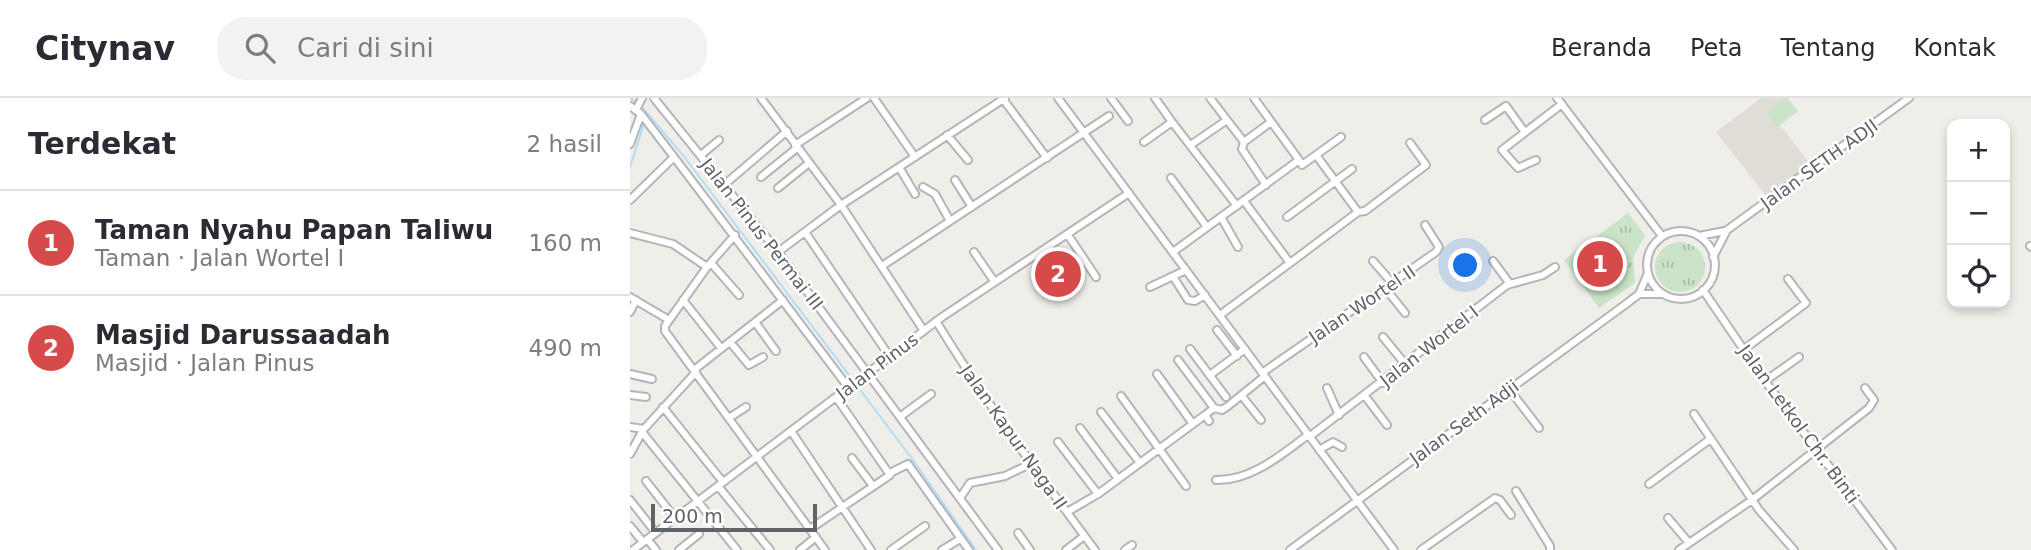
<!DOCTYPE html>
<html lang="id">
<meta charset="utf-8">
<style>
:root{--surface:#fff;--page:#f2f2f3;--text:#2b2b33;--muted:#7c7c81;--line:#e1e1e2;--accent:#d64a49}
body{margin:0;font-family:"DejaVu Sans",sans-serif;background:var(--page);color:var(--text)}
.controls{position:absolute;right:21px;top:21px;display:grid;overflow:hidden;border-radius:14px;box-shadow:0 4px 10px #0003}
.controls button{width:63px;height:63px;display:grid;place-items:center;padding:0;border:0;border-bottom:2px solid var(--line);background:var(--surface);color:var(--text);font:35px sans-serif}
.scale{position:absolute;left:21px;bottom:18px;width:166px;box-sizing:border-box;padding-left:7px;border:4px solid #606367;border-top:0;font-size:19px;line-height:24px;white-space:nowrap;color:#606367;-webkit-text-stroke:5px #fff;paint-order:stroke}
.you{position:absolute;left:836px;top:168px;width:24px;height:24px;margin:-18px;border:5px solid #fff;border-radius:50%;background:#1a73e8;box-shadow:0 0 0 10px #1a73e833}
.badge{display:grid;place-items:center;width:46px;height:46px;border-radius:50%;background:var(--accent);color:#fff;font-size:23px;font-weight:700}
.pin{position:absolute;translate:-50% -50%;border:4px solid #fff;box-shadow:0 2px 7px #0006}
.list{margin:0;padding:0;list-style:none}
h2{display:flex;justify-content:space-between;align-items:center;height:91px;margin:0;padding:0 28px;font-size:30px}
h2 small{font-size:23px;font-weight:400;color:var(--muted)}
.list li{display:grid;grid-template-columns:46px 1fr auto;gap:21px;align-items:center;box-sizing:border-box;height:105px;padding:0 28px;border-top:2px solid var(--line)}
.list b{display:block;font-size:26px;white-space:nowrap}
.list p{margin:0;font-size:23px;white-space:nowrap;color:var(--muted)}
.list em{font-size:23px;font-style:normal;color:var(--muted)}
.icon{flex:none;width:38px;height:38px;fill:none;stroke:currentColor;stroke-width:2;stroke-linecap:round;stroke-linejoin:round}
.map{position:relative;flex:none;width:1401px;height:452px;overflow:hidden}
header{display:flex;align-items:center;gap:42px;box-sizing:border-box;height:98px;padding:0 35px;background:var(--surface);border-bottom:2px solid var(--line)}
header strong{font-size:33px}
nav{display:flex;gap:38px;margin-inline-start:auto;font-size:24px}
.search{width:490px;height:63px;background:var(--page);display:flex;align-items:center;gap:18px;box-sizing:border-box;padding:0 24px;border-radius:28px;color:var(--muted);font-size:26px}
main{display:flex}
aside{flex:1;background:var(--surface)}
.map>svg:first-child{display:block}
</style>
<header>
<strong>Citynav</strong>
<div class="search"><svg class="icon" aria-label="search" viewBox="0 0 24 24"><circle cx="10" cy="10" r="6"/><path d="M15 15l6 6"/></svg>Cari di sini</div>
<nav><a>Beranda</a><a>Peta</a><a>Tentang</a><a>Kontak</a></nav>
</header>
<main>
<aside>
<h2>Terdekat<small>2 hasil</small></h2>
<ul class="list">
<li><span class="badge">1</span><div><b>Taman Nyahu Papan Taliwu</b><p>Taman · Jalan Wortel I</p></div><em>160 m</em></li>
<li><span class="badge">2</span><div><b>Masjid Darussaadah</b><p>Masjid · Jalan Pinus</p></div><em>490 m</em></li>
</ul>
</aside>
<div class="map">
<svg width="1401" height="452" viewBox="0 0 1401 452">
<defs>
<pattern id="park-tufts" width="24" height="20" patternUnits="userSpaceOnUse" patternTransform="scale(1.75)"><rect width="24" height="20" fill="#cbe4c9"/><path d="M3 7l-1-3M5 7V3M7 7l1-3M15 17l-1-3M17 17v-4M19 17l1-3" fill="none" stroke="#a8bca7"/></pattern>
</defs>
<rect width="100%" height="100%" fill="#f0eee9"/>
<path fill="#e0ddd7" d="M1131,0H1158L1168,13L1150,27L1180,66L1137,99L1086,34Z"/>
<path fill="url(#park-tufts)" d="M998,115L1015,137L1003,160L1005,185L969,210L934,162Z
M1025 169a25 25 0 1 1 50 0a25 25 0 1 1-50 0Z"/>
<path fill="#cbe4c9" d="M1155,0L1168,13L1147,29L1136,15Z"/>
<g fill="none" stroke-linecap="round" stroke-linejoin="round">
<path stroke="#b3ddf6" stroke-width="2" d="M0,0L8,5
M12,9L56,61L283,362L346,452
M0,69L14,26
M92,389L110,375
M73,403L88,392
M23,442L68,407
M9,452L18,445"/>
<g stroke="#b4b5b9" stroke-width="10">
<path id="minor" d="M24,0L148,154L368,452
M131,0L211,107L294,233
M244,0L285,59
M428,0L764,452
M481,0L498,23
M525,0L542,24
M580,0L614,44L641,24
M624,0L669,62
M927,0L1032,138
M373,1L417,60
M0,8L11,16L47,63L218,289
M6,12L12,0
M855,22L876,8L894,33
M317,37L338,62
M514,44L542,24L607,108
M614,44L612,51L636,87
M0,46L11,16
M562,46L597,22
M165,47L237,0
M71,57L89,42
M686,57L711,39
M906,62L888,70L872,52L932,6
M269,69L285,96
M131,79L167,50
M541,80L577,129
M325,82L342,109
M94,87L157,33
M293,89L305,96L320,123
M148,90L179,65
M0,102L44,59
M728,114L735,113L796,67L780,45
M591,119L608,149
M657,119L722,71
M1017 167a34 34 0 1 1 68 0a34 34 0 1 1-68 0Z
M175,134L260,259
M0,135L43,146L77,169
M105,137L77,169L35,228V233L195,452
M438,137L466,179
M1069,138L1095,133
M1400,148L1401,149
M148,154L211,107L375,0
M344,154L364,183
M543,154L669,62L672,67L686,57L728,114L660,165L614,103
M1083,159L1097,132L1279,0
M743,163L763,186
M863,163L880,186
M81,165L109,197
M252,168L479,18
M544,180L558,202L565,203L575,197
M520,189L556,172
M756,191L775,215
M1073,192L1135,283L1262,452
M1009,196H1031
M0,199L39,222
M53,202L91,250
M0,214L6,202
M590,217L660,165
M306,223C355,303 409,377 465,452
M125,224L146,253
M587,232L607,258
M753,239L776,267
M100,244L119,267L133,259
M560,251L596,299
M1113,252L1176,205L1158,181
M734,259L753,285
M548,262L584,310
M64,272L153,202
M632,275L806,154L809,149L795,127
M0,276L22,281
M527,276L563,326
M580,277L615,251
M1135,283L1169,259
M697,290L709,317
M879,291L909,330
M0,297L16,299
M491,298L556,388
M612,298L631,322
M735,298L757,327
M33,309L93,384
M471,314L510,365
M1064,316L1129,412L1164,452
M575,317L584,310L592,312L598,308L635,278
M271,318L301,296
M99,320L116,309
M0,329L14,331
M450,330L488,381
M14,331L12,334L107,452
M14,331L66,274
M161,333L241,452
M679,339L877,187L913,177L925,169
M428,344L468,396
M689,352L703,344L712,349
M0,356L12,334
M222,360L243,388
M260,375L278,366L339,452
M586,382C621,383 651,357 678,337
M16,383L45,420
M1019,386L1079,342
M88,388L140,452
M886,393L920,448V452
M330,400L340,385L375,378L400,366
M0,402L26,435
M437,414L468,396L575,317L579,323
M1038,420L1059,445
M0,428L13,444
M180,431L260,377L206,299
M388,435L400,452
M17,441L26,452
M3,452L312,219L499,95
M49,452L69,436
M170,452L186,439
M261,452L295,428
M312,452L330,441
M436,452L454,438
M495,452L502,447
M660,452L996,206L1009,196L1018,175
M791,452L865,400L870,402L881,417
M1049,452L1122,402L1239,310L1244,302L1235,290"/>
</g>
<use href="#minor" stroke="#fff" stroke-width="6"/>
</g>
<g text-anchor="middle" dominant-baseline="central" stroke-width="5" stroke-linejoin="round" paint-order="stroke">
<g font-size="18" fill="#606367" stroke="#fff">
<text transform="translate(1189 66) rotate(-36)">Jalan SETH ADJI</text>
<text transform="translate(132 136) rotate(52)">Jalan Pinus Permai III</text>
<text transform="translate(732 206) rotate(-34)">Jalan Wortel II</text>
<text transform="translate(799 248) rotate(-38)">Jalan Wortel I</text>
<text transform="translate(247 268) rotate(-37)">Jalan Pinus</text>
<text transform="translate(834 324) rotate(-36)">Jalan Seth Adji</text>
<text transform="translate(1169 326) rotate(54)">Jalan Letkol Chr. Binti</text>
<text transform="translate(384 339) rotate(55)">Jalan Kapur Naga II</text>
</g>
</g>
</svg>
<div class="controls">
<button>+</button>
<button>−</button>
<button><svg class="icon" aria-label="locate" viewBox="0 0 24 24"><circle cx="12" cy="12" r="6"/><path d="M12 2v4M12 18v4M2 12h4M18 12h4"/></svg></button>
</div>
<div class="scale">200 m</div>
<div class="you"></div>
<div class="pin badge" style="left:970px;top:166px">1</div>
<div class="pin badge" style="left:428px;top:176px">2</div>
</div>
</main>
